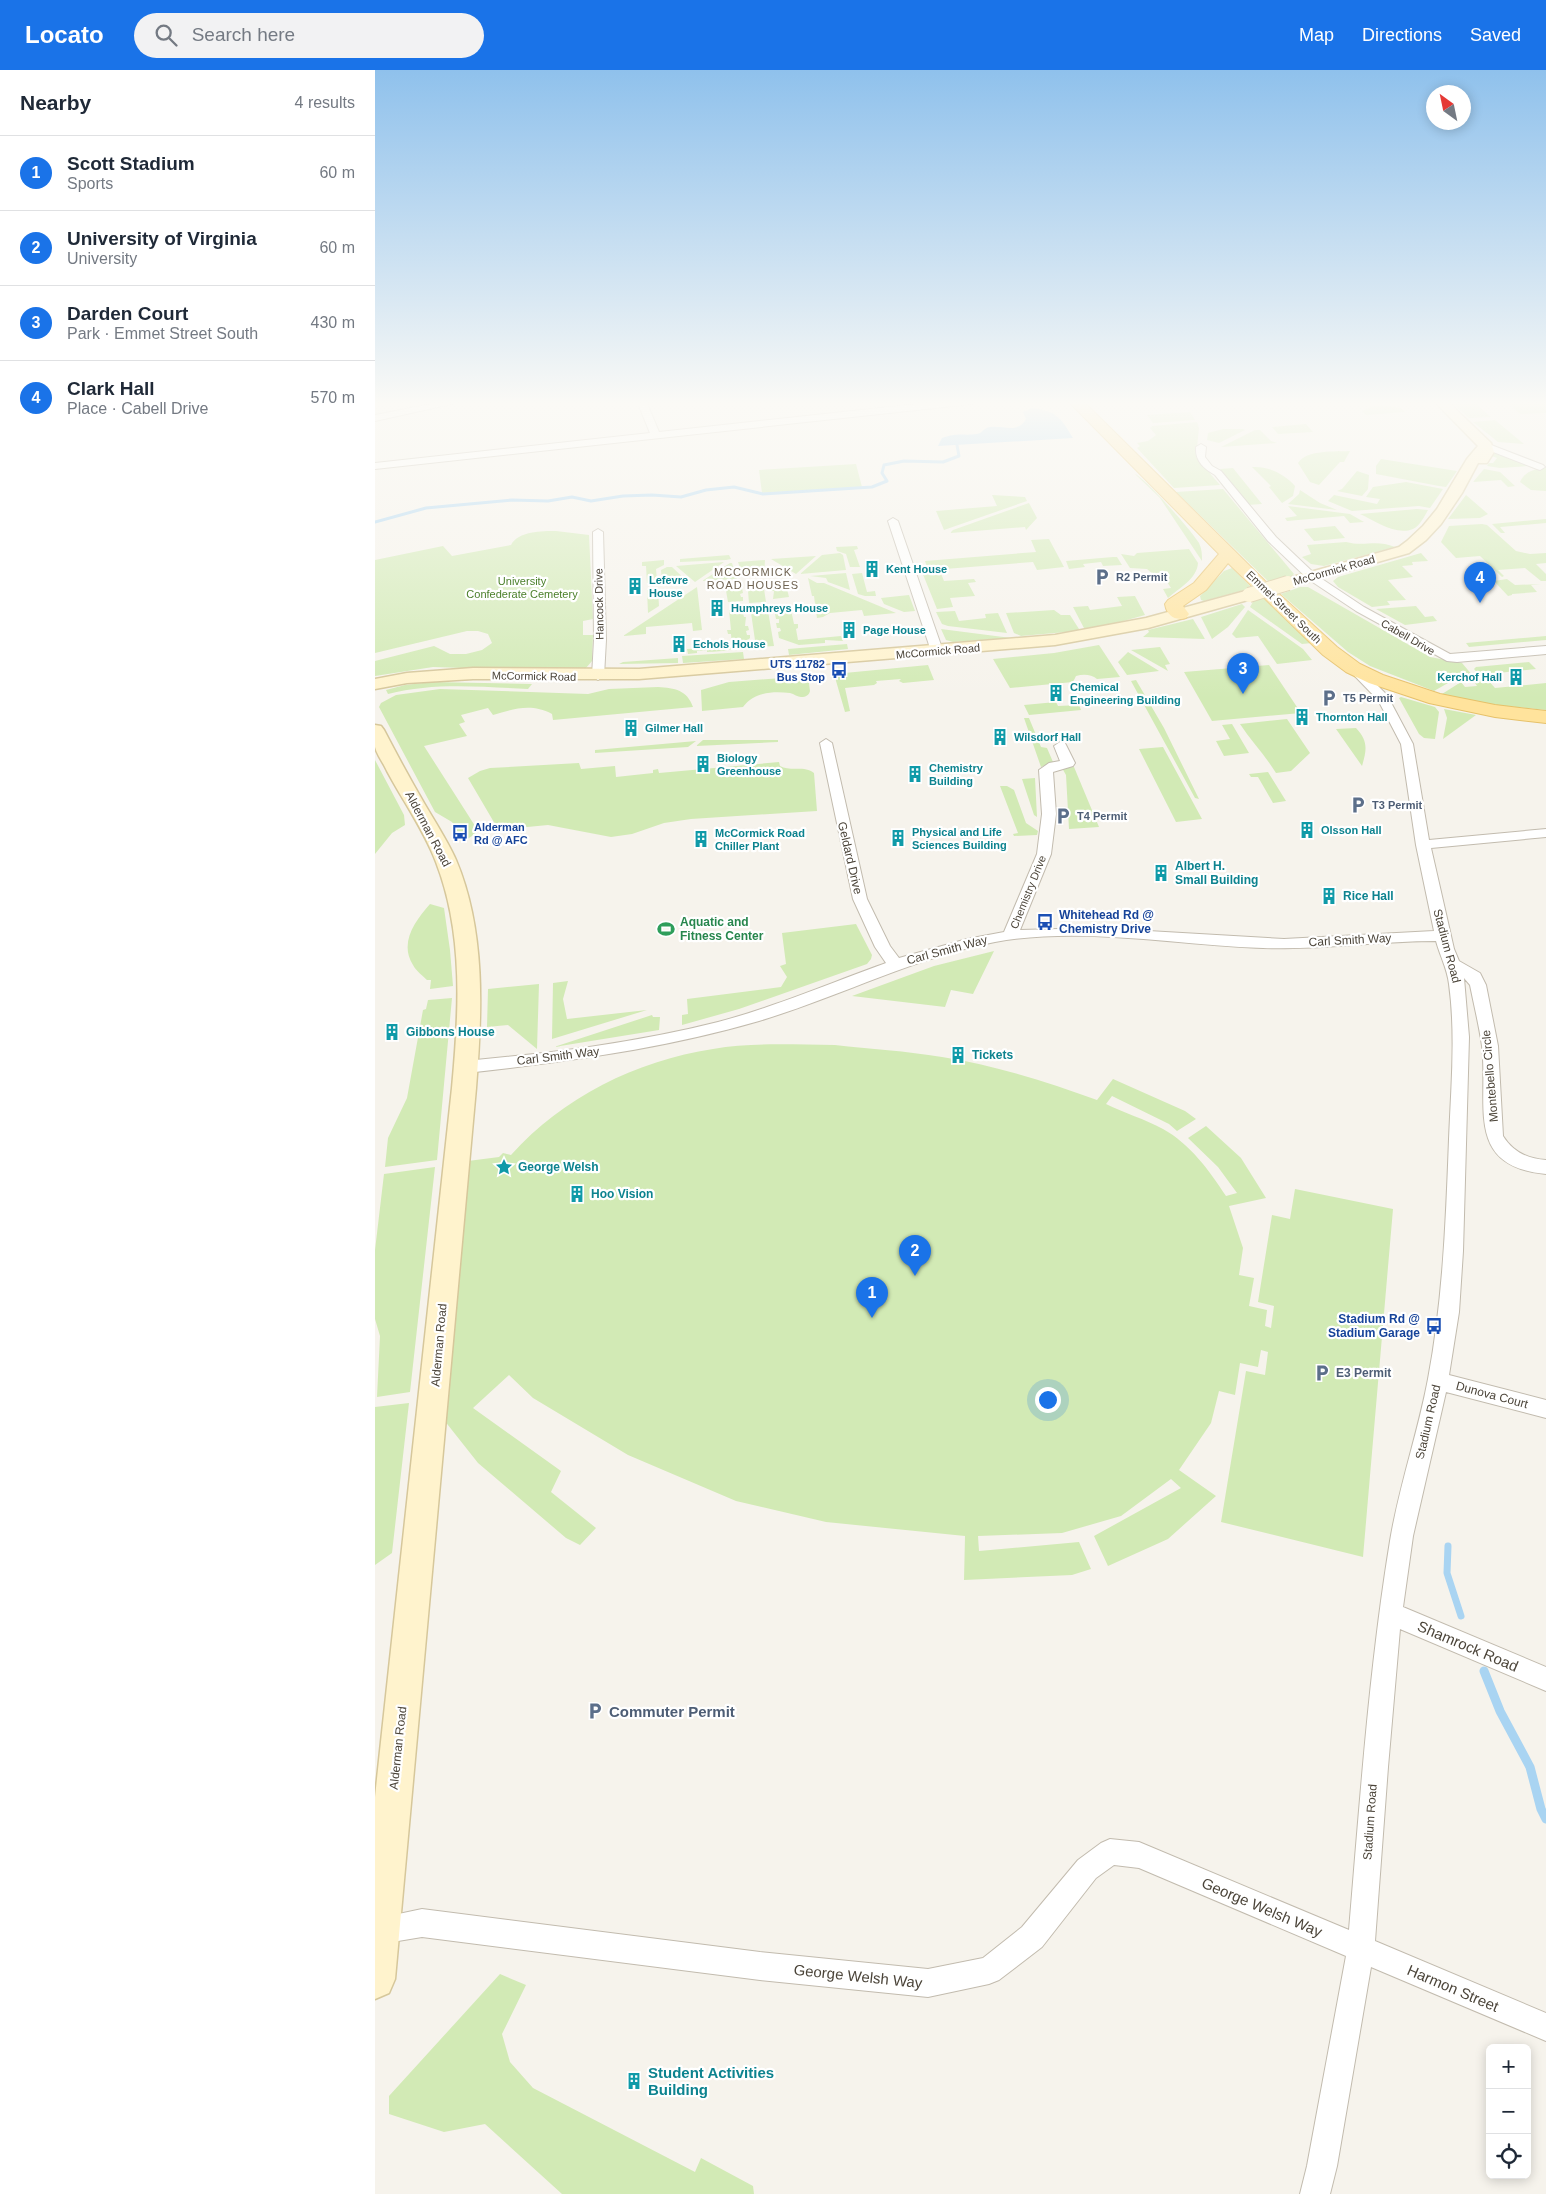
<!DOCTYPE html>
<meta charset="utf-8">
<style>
:root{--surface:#fff;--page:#f2f2f3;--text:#1f2937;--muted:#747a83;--line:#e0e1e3;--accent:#1a73e8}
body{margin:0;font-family:Helvetica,sans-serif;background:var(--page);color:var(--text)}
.controls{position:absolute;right:15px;bottom:15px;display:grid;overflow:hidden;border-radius:8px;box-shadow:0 2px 12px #0003}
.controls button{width:45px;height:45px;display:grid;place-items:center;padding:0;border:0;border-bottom:1px solid var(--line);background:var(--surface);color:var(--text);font:25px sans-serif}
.compass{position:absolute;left:1051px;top:15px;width:45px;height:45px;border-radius:50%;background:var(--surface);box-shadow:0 2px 12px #0003;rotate:327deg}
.you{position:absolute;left:672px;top:1329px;width:18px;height:18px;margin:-12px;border:4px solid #fff;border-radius:50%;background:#1a73e8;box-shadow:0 0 0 8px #1a73e833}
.badge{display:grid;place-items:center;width:32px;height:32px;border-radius:50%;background:var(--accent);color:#fff;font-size:16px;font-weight:700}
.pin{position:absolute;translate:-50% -41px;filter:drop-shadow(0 1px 2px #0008)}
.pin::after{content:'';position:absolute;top:26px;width:18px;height:15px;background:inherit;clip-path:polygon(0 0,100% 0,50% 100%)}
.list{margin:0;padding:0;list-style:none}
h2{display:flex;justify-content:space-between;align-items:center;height:65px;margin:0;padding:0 20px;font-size:21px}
h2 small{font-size:16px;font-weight:400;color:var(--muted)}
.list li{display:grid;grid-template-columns:32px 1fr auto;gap:15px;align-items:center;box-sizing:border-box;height:75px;padding:0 20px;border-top:1px solid var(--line)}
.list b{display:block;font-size:19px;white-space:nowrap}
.list p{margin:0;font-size:16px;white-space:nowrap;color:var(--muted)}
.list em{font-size:16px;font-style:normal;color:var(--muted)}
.icon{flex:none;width:28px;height:28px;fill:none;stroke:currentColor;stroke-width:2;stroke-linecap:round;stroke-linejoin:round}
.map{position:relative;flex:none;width:1171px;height:2124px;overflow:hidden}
header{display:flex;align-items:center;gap:30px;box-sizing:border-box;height:70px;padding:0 25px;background:var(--accent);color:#fff}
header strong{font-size:24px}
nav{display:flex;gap:28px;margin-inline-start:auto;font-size:18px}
.search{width:350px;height:45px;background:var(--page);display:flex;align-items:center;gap:12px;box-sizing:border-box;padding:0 18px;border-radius:28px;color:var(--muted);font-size:19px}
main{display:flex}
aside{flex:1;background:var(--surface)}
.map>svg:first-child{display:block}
</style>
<header>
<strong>Locato</strong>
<div class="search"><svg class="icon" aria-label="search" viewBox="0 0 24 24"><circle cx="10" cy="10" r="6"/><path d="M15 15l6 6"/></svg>Search here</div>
<nav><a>Map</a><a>Directions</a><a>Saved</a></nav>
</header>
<main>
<aside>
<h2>Nearby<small>4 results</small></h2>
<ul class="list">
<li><span class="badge">1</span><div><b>Scott Stadium</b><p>Sports</p></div><em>60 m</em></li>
<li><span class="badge">2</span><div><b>University of Virginia</b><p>University</p></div><em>60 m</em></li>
<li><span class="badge">3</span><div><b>Darden Court</b><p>Park · Emmet Street South</p></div><em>430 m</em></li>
<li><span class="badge">4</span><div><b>Clark Hall</b><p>Place · Cabell Drive</p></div><em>570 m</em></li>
</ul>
</aside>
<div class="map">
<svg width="1171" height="2124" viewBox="0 0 1171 2124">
<rect width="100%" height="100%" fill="#f6f3ec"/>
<path fill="#d2eab5" d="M1075,331H1098L1116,347L1094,348Z
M1130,331H1171V343L1145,344Z
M1006,335L1026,338L1030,342L991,345L987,341L998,336Z
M815,342L820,350L778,353L772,345Z
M1120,350L1149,374L1123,372L1098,352Z
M822,352L824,358L821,387L845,415L799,418L762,378L765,376L762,373L773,371L781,365L775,358L777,356Z
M931,354L938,362L903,364L897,357Z
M848,359H868L870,360L844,373L832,370L833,363Z
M880,360H885L896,371L902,373L846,377Z
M975,381L969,392H965L944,415L935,412L923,393C932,379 961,382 975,381Z
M1120,383H1122L1154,396L1125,398L1112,396L1114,393H1118L1122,388L1117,386Z
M1006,389L1082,401L1071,417L1064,416L1001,404V396Z
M481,394L487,417L387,423L384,400Z
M877,397C893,396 910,404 920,416L918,426L907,433L894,417L896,416Z
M858,398L887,434L872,435L845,399Z
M1171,398V421L1156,420L1145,412C1150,401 1160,399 1171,398Z
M1109,399L1125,402L1140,416L1133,417L1126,410L1098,412Z
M982,401L994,405L993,419L987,426L962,421L967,419Z
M760,404C770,408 817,461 824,473C827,479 827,485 827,491L785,428Z
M1031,412L1068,419L1055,438L1044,436L977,441L953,431L959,425L1002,434L1005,429L991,427L998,417Z
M848,419L919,504L917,506L895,513L801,422Z
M925,420L945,433L962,440L913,434L924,424Z
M617,425L650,427L652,431L569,460L561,441L622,436Z
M1091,425L1113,444L1105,448L1073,449Z
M654,433L662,448L651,460L650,457L575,463L578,460Z
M913,436L975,444L989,452L975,453L969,446L912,451L910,448L922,446Z
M1042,439L1053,440C1050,445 1045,456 1038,459C1021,466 1000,451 985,444Z
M1171,449V453L1125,457L1130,463H1126L1117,454Z
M1107,454L1112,455L1141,481L1155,484L1171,483V493L1161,494L1171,504V511H1166L1150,498L1123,500L1129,506L1127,507L1105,486L1081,488L1066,472L1074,456Z
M960,456L970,468L939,471L929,459Z
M181,461L214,465L218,549L208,551V565H218L217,591L211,598L206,599L178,601L58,597L0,606V591L59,576L75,584H91L107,580L117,573L113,564L103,561H92L0,583V490L68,476L77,486L136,475C143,461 167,461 181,461Z
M674,469L689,497L662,500L658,492L557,500L558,502L565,501L569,511L599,509L601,512L593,513L600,526L575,528L578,537L562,539L547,502L552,497L550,491L661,482L656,470Z
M971,472C990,477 1001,469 1020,477L949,496L936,494L927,487L936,484L932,475Z
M482,476L483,479L479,480L485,497H475L471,484L462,481L461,477Z
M814,479L823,493C822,509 804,518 793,528L788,519L796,518L787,504L779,505L772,499L755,498L746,484L759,486L762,483Z
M465,483L468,485L471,500L425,504L447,485Z
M1046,483L1053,491L1037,492L1038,495L1027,496L1038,507L1013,510L1031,530L1012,531L1015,535L997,537L963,517L958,511L963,507Z
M354,485L356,489L351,490L305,492V489Z
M441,486L421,504L396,489Z
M738,487H742L747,495L728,496L726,492L708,494L710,497L694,499L691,491Z
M289,490V495L281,499L282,511L272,513L271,496H267V492Z
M390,490L389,506L368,507L363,492Z
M349,492L320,512L301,496Z
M355,493H357L362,509L327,511Z
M292,497H297L314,513L295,514L287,512L286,500Z
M857,498L877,518L829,531L826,530L825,526L849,501Z
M471,503L475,520L453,512L451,508L435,506Z
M487,503L492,522L500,521L501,526H490L483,524L477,504Z
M433,508L442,513H449L521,543L489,546L487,540L455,543L448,547L442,548L439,526H437Z
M1132,509L1140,515L1166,514L1156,515L1162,522L1137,524V525L1133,526L1119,511Z
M410,511L414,527L398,529L399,521H396L394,514Z
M366,514L368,523L365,524L366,527H368V531L353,532L350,515Z
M322,517L327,560L318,561L317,553L271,557V564L248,566Z
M925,517H933L1055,587L1087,593L1098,606L1080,609L1059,621L995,596L973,582L906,524Z
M389,519L391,532L374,533L373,521Z
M272,520L283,521L284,536L273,543Z
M534,525L540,541L529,542L509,534L506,528Z
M760,526L770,545L716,560H710L698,537L713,536L715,540L747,536L742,527Z
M888,528L937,573L927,574L875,537L879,530Z
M867,534L870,537L853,557L837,569L826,547Z
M392,535L399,576L381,577L375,536Z
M415,535L419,554H423V558L421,559L423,570L466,566L468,571L450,570V573L424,575L404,568L403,562L406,561L405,558H402L401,553H404V549H401L400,544H403L402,540H399L398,536Z
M1041,536L1050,547L1058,546L1062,551L1030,555L1001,539Z
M371,539V543H368L369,547H371L370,556H373L374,560L371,561L372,565H375V568C363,581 349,581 332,582V580L322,581V583L313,584L312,579L357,576L356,564H353L352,560H356L354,540Z
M679,540L686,545H695L704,559L702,561L646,566L639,563L631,543Z
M873,540L928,579L937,590L902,594L883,566L861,568L857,564Z
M580,541L584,551L611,548L610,544L623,543L632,563L573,556L567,554L561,542Z
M818,549L830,569L768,567L774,562L773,560Z
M566,559L636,568L578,572L571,570Z
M1171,566V570L1094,577L1091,573Z
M472,574L473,579L414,585L413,579Z
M724,575L745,607L722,609C716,604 708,604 701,606L698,612L635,618L618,589L679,583Z
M785,577L795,594L790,595L793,601L756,580Z
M368,582L369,589L308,593L307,586Z
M753,582L781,599L784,601L752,605L743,592Z
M303,588V593L244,594L248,592Z
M1154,592L1161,599L1104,605L1099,599L1101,597Z
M553,595L559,610L528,613L524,611L526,609L501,611L502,613L499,615L470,618L475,641L470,642L459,604Z
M894,595L926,643L837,651L809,602Z
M433,606L435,621C434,625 431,627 426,627C423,627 419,624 415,623C398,621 379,622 368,637L327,641L326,620L354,612Z
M1112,609L1120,618L1171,613V640L1100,633L1067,624L1086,612L1090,617L1102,616L1098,610Z
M761,610L789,658L824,729L820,728L756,611Z
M57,612L157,614L153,619C107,617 59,612 13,624L11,620L30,615Z
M283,617C300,618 312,620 318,637L178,650L177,644C156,633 139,639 118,645L113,638L86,645L90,652L84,654L92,666L49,676L102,759L100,764L88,772L77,752L60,742L4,637L6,633L21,625L65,619L213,624L234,619Z
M1026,627L1060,637L1064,642L1060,669L1049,668L1044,664L1024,628Z
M681,632L683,636L704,635L706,640L654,645L649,635Z
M1069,639L1101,645L1068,669L1072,648Z
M649,648H654L666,677L672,678L678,692L666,697Z
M912,649L935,683L916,701L901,703C890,685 876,671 865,654Z
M857,654L874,683L849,686L841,671L855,669L847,655Z
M981,658C993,671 992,679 987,696L961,659Z
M328,670H403V672L321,676Z
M321,671L313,677L220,683V680Z
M788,677L827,749L801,752L764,679Z
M0,690L29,745L30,755L17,763L0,784Z
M404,692L405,696C415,702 430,695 439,703L442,741L316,749L289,753L257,764L236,767L173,755L142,758L121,763L120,754L93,708L105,701L115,698L204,693L206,699L240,696L241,707L278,703V700L283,699L284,703Z
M699,697L724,757L694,759L691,705L687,698Z
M893,702L911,731L898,733L883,707H876L874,704Z
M660,708L662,747L659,745L647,709Z
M625,716H632L639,720L651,753L663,761L662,765L639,766L638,764L643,763Z
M55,834L69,838L75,880L78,916L55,919L56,910H52C48,906 41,901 38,895C24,873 40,851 55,834Z
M481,854L497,885L496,889L492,894L364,939L307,955V945L313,944L312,929L406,917L412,907L405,896L411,894L407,863Z
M619,881L598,924L576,920L570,937L477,926L559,896Z
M193,911L188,929L192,949L272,940L177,969L178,913Z
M164,914L162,979L133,955L112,957L113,919Z
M77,928L62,1090L10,1097L13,1068L32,1028L48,940L51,939L53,930Z
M277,945L278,947H285L284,960L179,977Z
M460,975C495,979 531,981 567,987C619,995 672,1012 722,1030L738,1009L810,1041L821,1049L802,1061L794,1054L737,1026L731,1034C749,1043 770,1049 788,1059C815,1074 834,1100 851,1126L862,1123L843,1097L813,1068L831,1056L866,1088L891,1128L854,1136L868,1178L864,1205L879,1208L874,1236L892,1240L890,1256L896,1258L899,1236L883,1232L897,1145L915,1149L920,1119L1018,1139L988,1487L846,1452L871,1301L890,1305L893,1282L886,1280L883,1297L865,1293L860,1325L844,1321L836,1353L804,1400L841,1426L793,1469L733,1496L719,1466L806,1418L796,1409L746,1446L687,1463L603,1466L604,1481L704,1472L716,1499L697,1505L589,1510L590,1466L451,1452L361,1431L253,1385L158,1328L134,1305L98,1338L186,1401L176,1422L221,1458L205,1475L191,1468L103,1393L69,1350L93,1091L124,1087L128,1083L136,1085C188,1027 261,991 338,979C377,972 420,975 460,975Z
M60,1097L35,1322L2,1327L5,1266L0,1249V1180L9,1104Z
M34,1333L17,1483L0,1495V1337Z
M125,1904L151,1915L127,1964L135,1992L158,2018L320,2102L326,2088L378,2116L379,2124H187L110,2054L69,2062L14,2044V2026Z"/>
<path fill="#a9d4f2" d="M657,338C682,341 686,348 698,368L563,376L567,368C584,362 587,366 602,364C608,363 608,358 615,357C628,355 643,364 651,349L648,342Z"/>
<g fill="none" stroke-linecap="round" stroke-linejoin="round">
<path stroke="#a9d4f2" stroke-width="3" d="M0,452L51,438L137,430L173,431L197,427L216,431L248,426L277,425L306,427L331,420L359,417L388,424L497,417L512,411L507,403L509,395L529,391L568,392L584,386L582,375"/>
<path stroke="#a9d4f2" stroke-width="7" d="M1073,1476L1072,1503L1086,1546"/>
<path stroke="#a9d4f2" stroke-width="9" d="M1109,1601L1125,1641L1155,1697L1166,1739L1171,1749"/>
<g stroke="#c2bbae" stroke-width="2">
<path id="street" d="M71,331H90L0,351V345Z
M262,331H271L284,362L570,331H601L597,334L0,399V393L275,363Z
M1111,373L1168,395L1170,397L1165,400L1162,399L1108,378V374Z
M826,374L831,377L830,387L837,396L846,401L901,467L941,505L989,537L1075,584L1171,576V584L1082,592L1072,591L981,541L933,509L893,471L840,405C828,398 820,391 821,377Z
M518,448L523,451L568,581L566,583L562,585L556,581L513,451Z
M223,459L228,462L231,570L229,606L223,610L217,606L219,570L218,462Z
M978,594L982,595L1012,625L1038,674L1054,770L1171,759V767L1056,778L1079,879L1084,891L1105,903L1111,915L1123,976L1128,1066C1138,1082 1153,1089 1171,1090V1104C1088,1096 1114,1034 1107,976C1104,955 1099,935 1095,915L1089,908L1094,967L1088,1181L1084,1242L1074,1305L1171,1330V1348L1071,1322L1038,1466L1028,1537L1171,1597V1621L1025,1559L1013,1697L1000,1871L1171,1943V1971L996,1897L962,2096L955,2124H925L932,2096L971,1886L764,1798L739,1795L721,1808L667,1877L624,1910L614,1914L553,1927L385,1910L47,1867L5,1874L0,1871V1849L47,1839L385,1882L553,1899L608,1888L647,1857L703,1790L726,1773L735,1769L764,1772L974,1860C985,1730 994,1599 1015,1471C1024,1416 1043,1363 1053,1309C1068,1230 1071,1150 1074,1069C1076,1018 1081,965 1074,914C1072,898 1065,886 1061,871C1003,871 946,880 888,878C799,875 707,856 620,872C538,888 464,927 384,951C288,979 190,992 91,1003L85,1001L83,997L85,993L91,991C176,983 260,973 343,952C400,937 455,913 511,893L500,877L478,829L445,673L451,669L457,673L492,829L515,876L524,888L592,869L629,862L662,784L667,744L664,700L674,693L685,691L679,676L685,672L690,673L700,693L698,696L678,702L681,744L676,784L645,860L722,858L909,869L1059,861L1041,775L1026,674L1003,630L972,598Z"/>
</g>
<g stroke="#d6c79b" stroke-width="3">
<path id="secondary" d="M1059,331H1072L1116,373L1119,382L1112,393H1103L1087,423L1066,454L1051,470L1034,483L919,516H907L905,513L907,510L1024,477L1032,471L1048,456L1062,439L1092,389L1103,376Z
M874,520L880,522L882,525L880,528L773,558L680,575L264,609H98L32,613L0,619V609L32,603L98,598L264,599L680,565L771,548Z
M0,655L6,656L9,660C22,685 35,709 49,733C60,752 72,770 81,790C111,861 107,943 101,1018L20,1909L14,1923L0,1929V1727L77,1018C84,943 89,864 61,792C49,760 28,731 12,701C9,694 2,685 0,677C0,671 0,662 0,655Z"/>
</g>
<g stroke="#e6c16a" stroke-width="2">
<path id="primary" d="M693,331H708L890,511L962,577L985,594L1008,605L1065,624L1120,635L1171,641V653L1120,647L1054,633L994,613L971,602L948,585L853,493L831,520L808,536L814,544L811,548C800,551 792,546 790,534L793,530L819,513L844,484Z"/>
</g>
<use href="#street" fill="#fff" fill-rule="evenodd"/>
<use href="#secondary" fill="#fff3cd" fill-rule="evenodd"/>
<use href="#primary" fill="#ffe39c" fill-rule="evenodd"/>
<g stroke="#d6c79b" stroke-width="16" stroke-linecap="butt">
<path id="secondary-bridge" d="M874,525L913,513"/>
</g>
<use href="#secondary-bridge" stroke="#fff3cd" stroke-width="14"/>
</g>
<linearGradient id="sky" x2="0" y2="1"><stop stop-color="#8fc1ec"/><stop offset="0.53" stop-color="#fbfaf6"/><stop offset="1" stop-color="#fbfaf6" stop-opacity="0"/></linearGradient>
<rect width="1171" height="629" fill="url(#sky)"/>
<defs>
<g id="building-bare" transform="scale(1.35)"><path d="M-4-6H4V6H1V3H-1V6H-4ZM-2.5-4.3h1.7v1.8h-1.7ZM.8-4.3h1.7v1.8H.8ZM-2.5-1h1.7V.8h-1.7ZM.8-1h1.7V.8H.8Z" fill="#0f9aa8" stroke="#fff" stroke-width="2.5" paint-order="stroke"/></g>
<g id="parking-bare" transform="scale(1.35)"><path d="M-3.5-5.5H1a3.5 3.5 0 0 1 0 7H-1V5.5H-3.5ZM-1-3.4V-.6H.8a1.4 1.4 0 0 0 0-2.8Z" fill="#5c6f8a" stroke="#fff" stroke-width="2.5" paint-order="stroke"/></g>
<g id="bus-bare" transform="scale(1.35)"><path d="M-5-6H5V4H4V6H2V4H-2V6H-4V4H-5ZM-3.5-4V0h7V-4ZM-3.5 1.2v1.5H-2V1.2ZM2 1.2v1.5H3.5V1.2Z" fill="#1a4fb4" stroke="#fff" stroke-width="2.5" paint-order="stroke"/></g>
<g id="stadium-bare" transform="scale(1.35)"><path d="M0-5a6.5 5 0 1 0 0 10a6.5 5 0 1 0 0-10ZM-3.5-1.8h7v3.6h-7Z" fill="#2e9e5b" stroke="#fff" stroke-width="2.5" paint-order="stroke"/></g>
<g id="sight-bare" transform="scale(1.35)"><path d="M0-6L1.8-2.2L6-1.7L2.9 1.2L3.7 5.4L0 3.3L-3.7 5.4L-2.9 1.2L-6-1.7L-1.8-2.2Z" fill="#0f9aa8" stroke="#fff" stroke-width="2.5" paint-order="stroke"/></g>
</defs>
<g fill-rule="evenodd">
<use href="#building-bare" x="497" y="499"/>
<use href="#parking-bare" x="727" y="507"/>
<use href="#building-bare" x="260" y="516"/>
<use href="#building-bare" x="342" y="538"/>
<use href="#building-bare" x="474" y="560"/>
<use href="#building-bare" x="304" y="574"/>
<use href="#bus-bare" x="464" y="600"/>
<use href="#building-bare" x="1141" y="607"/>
<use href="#building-bare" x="681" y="623"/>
<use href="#parking-bare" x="954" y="628"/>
<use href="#building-bare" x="927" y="647"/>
<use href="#building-bare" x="256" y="658"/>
<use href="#building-bare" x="625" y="667"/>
<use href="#building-bare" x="328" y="694"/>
<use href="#building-bare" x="540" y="704"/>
<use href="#parking-bare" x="983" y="735"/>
<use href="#parking-bare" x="688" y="746"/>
<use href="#building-bare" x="932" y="760"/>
<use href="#bus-bare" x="85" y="763"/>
<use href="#building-bare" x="523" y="768"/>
<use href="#building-bare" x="326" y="769"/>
<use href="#building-bare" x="786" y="803"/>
<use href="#building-bare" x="954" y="826"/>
<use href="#bus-bare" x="670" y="852"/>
<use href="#stadium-bare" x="291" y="859"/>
<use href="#building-bare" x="17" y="962"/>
<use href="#building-bare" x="583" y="985"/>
<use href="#sight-bare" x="129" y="1097"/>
<use href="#building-bare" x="202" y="1124"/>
<use href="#bus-bare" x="1059" y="1256"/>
<use href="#parking-bare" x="947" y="1303"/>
<use href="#parking-bare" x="220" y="1641"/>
<use href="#building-bare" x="259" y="2011"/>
</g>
<g text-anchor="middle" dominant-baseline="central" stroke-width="4.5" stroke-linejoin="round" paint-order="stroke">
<g font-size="11" font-weight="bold" fill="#0d838f" stroke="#fff" text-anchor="start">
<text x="511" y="499">Kent House</text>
<text x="274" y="510">Lefevre<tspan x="274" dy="13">House</tspan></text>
<text x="356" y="538">Humphreys House</text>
<text x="488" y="560">Page House</text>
<text x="318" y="574">Echols House</text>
<text x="1127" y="607" text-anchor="end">Kerchof Hall</text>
<text x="695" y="617">Chemical<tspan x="695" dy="13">Engineering Building</tspan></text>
<text x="941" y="647">Thornton Hall</text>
<text x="270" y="658">Gilmer Hall</text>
<text x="639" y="667">Wilsdorf Hall</text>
<text x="342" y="688">Biology<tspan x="342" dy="13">Greenhouse</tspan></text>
<text x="554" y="698">Chemistry<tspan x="554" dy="13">Building</tspan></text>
<text x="946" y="760">Olsson Hall</text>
<text x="537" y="762">Physical and Life<tspan x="537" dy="13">Sciences Building</tspan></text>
<text x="340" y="763">McCormick Road<tspan x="340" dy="13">Chiller Plant</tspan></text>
</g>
<g font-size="11" fill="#4b4439" stroke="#fff">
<text transform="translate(959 500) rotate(-16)">McCormick Road</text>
<text transform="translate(224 534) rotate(-91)">Hancock Drive</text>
<text transform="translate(909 537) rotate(44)">Emmet Street South</text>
<text transform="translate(1033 567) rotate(30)">Cabell Drive</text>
<text transform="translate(563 581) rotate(-5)">McCormick Road</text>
<text transform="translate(159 606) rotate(1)">McCormick Road</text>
<text transform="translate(653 822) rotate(-68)">Chemistry Drive</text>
</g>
<g font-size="11" letter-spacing="1" fill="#6e6250" stroke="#fff">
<text x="378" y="502">MCCORMICK<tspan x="378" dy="13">ROAD HOUSES</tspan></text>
</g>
<g font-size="11" font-weight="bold" fill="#4e5e75" stroke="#fff" text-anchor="start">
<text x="741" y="507">R2 Permit</text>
<text x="968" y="628">T5 Permit</text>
<text x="997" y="735">T3 Permit</text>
<text x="702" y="746">T4 Permit</text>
</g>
<g font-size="11" fill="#4a7f2a" stroke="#fff">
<text x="147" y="511">University<tspan x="147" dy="13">Confederate Cemetery</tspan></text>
</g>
<g font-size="11" font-weight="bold" fill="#164399" stroke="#fff" text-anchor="end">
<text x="450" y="594">UTS 11782<tspan x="450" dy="13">Bus Stop</tspan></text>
<text x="99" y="757" text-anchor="start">Alderman<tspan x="99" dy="13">Rd @ AFC</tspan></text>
</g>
<g font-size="12" fill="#4b4439" stroke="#fff">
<text transform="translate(53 759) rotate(62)">Alderman Road</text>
<text transform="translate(475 788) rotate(77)">Geldard Drive</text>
<text transform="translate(975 870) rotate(-3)">Carl Smith Way</text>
<text transform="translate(1072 876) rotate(75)">Stadium Road</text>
<text transform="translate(572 880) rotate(-15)">Carl Smith Way</text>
<text transform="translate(183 986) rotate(-7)">Carl Smith Way</text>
<text transform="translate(1115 1006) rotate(-95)">Montebello Circle</text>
<text transform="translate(64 1275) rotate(-85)">Alderman Road</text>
<text transform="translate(1117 1325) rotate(15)">Dunova Court</text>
<text transform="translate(1053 1352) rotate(-77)">Stadium Road</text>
<text transform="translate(23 1678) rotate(-84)">Alderman Road</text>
<text transform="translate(995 1752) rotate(-86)">Stadium Road</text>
</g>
<g font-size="12" font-weight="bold" fill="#0d838f" stroke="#fff" text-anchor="start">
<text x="800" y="796">Albert H.<tspan x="800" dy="14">Small Building</tspan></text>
<text x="968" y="826">Rice Hall</text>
<text x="31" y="962">Gibbons House</text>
<text x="597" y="985">Tickets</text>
<text x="143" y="1097">George Welsh</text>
<text x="216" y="1124">Hoo Vision</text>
</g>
<g font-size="12" font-weight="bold" fill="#164399" stroke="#fff" text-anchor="start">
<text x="684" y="845">Whitehead Rd @<tspan x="684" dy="14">Chemistry Drive</tspan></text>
<text x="1045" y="1249" text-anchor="end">Stadium Rd @<tspan x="1045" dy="14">Stadium Garage</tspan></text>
</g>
<g font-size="12" font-weight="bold" fill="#27864d" stroke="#fff" text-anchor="start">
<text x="305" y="852">Aquatic and<tspan x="305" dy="14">Fitness Center</tspan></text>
</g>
<g font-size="12" font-weight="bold" fill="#4e5e75" stroke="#fff" text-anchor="start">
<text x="961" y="1303">E3 Permit</text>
</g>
<g font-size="15" fill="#4b4439" stroke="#fff">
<text transform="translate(1093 1576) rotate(23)">Shamrock Road</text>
<text transform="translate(887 1837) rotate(23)">George Welsh Way</text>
<text transform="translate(483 1906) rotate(6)">George Welsh Way</text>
<text transform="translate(1078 1918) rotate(23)">Harmon Street</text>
</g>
<g font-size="15" font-weight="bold" fill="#4e5e75" stroke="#fff" text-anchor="start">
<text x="234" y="1641">Commuter Permit</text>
</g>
<g font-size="15" font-weight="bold" fill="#0d838f" stroke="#fff" text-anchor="start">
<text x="273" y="2002">Student Activities<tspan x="273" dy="17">Building</tspan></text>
</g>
</g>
</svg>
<div class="controls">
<button>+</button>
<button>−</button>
<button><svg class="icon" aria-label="locate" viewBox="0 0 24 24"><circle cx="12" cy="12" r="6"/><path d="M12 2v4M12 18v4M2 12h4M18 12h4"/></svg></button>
</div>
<svg class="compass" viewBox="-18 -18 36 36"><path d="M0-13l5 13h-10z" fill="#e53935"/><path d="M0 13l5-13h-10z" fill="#747a83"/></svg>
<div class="you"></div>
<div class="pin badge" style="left:497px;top:1248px">1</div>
<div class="pin badge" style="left:540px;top:1206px">2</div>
<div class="pin badge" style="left:868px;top:624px">3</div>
<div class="pin badge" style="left:1105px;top:533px">4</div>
</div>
</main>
